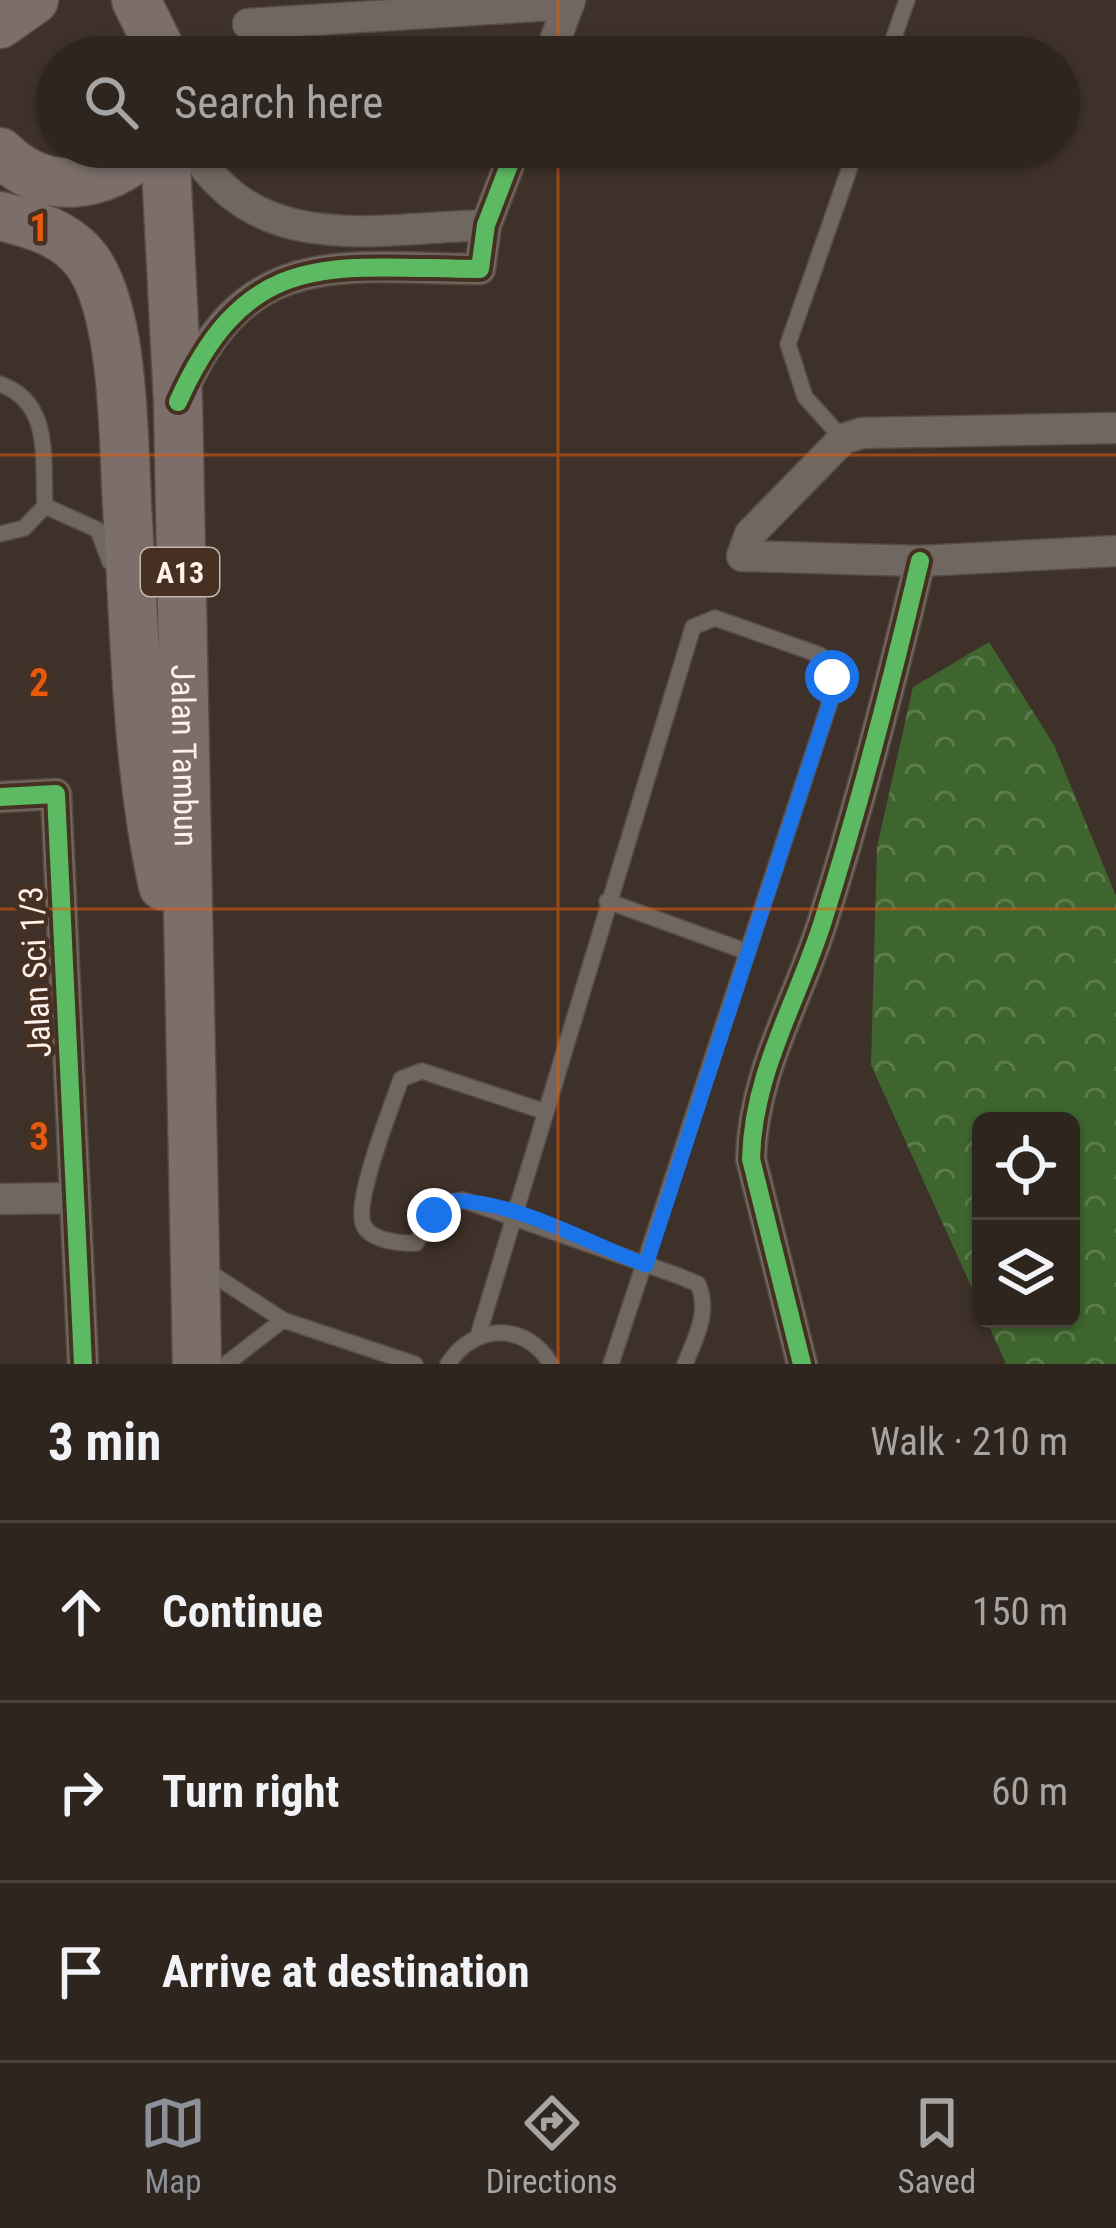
<!DOCTYPE html>
<meta charset="utf-8">
<style>
:root{--surface:#2e251f;--page:#362d28;--text:#f1f3f6;--muted:#a7a5a4;--line:#49423d;--accent:#8c9099}
body{margin:0;font-family:"Roboto Condensed",sans-serif;background:var(--page);color:var(--text)}
.controls{position:absolute;right:36px;bottom:36px;display:grid;overflow:hidden;border-radius:18px;box-shadow:0 3px 9px #0004}
.controls button{width:108px;height:108px;display:grid;place-items:center;padding:0;border:0;border-bottom:3px solid var(--line);background:var(--surface);color:var(--text);font:60px sans-serif}
.stop{position:absolute;width:36px;height:36px;margin:-27px;border:9px solid #1a73e8;border-radius:50%;background:#fff}
.stop.end{background:#1a73e8;border-color:#fff;box-shadow:0 3px 12px #0008}
.list{margin:0;padding:0;list-style:none}
h2{display:flex;justify-content:space-between;align-items:center;height:156px;margin:0;padding:0 48px;font-size:51px}
h2 small{font-size:39px;font-weight:400;color:var(--muted)}
.list li{display:grid;grid-template-columns:78px 1fr auto;gap:36px;align-items:center;box-sizing:border-box;height:180px;padding:0 48px;border-top:3px solid var(--line)}
.list b{display:block;font-size:45px;white-space:nowrap}
.list em{font-size:39px;font-style:normal;color:var(--muted)}
.icon{flex:none;width:66px;height:66px;fill:none;stroke:currentColor;stroke-width:2;stroke-linecap:round;stroke-linejoin:round}
.map{position:relative;flex:none;width:1116px;height:1364px;overflow:hidden}
.search{position:absolute;background:var(--surface);box-shadow:0 3px 9px #0004;left:36px;right:36px;top:36px;height:132px;display:flex;align-items:center;gap:30px;box-sizing:border-box;padding:0 42px;border-radius:66px;color:var(--muted);font-size:45px}
.sheet{height:696px;background:var(--surface)}
nav{display:flex;justify-content:space-around;align-items:center;box-sizing:border-box;height:168px;border-top:3px solid var(--line);background:var(--surface);font-size:33px;color:var(--muted)}
nav a{display:grid;justify-items:center;gap:6px}
nav .on{color:var(--accent)}
.map>svg:first-child{display:block}
</style>
<div class="map">
<svg width="1116" height="1364" viewBox="0 0 1116 1364">
<defs>
<pattern id="forest-crowns" width="20" height="18" patternUnits="userSpaceOnUse" patternTransform="scale(3)"><rect width="20" height="18" fill="#3f652e"/><path d="M2 6a3 3 0 1 1 6 0M12 15a3 3 0 1 1 6 0" fill="none" stroke="#5c7c4c"/></pattern>
</defs>
<rect width="100%" height="100%" fill="#3e3129"/>
<path fill="url(#forest-crowns)" d="M989,642L1054,745L1116,896V1364H1006L986,1319H1071V1121H981V1308L871,1065L877,847L913,687Z"/>
<g fill="none" stroke-linecap="round" stroke-linejoin="round">
<g stroke="#574d46" stroke-width="18">
<path id="service" d="M887,57L907,0
M0,384C53,403 42,460 45,506L24,528L0,534
M843,439L805,397L788,344L857,147
M45,506L98,530L110,562
M607,901L745,951
M546,1112L422,1071L401,1079C392,1106 352,1204 364,1226C372,1241 401,1244 416,1243L440,1204L463,1200L679,1276L698,1284C710,1312 696,1337 685,1364
M206,1270L283,1320L415,1364
M478,1336L693,627L715,618L820,655L832,677L833,693L611,1364
M226,1364L283,1320
M448,1364C474,1323 526,1322 551,1364"/>
</g>
<g stroke="#574d46" stroke-width="33">
<path id="minor" d="M248,24L569,4
M549,57L570,0
M191,147C258,259 374,228 486,225
M183,391C248,244 343,268 480,269L486,225L516,147
M1116,428L862,433L843,439L750,534L742,556L920,561L1116,551
M0,797L56,794L83,1364
M0,1199L74,1198
M802,1364L751,1159C753,1073 796,1005 822,924C860,804 891,684 920,561"/>
</g>
<g stroke="#574d46" stroke-width="51">
<g id="primary">
<path d="M136,0L164,57"/>
<path d="M0,24L34,0"/>
<path id="s1" d="M165,147L178,402L197,1364"/>
<path d="M0,152C46,198 104,189 149,147"/>
<path d="M0,216C33,224 66,233 87,261C127,316 123,453 128,521C135,643 137,767 163,886"/>
</g>
</g>
<use href="#service" stroke="#716761" stroke-width="15"/>
<use href="#minor" stroke="#716761" stroke-width="30"/>
<use href="#primary" stroke="#7c6f6b" stroke-width="48"/>
<g stroke="#463021" stroke-width="26">
<path id="cycleway" d="M178,402C248,245 331,268 480,269L486,225L516,147
M0,797L56,794L83,1364
M802,1364L751,1159C753,1073 796,1005 822,924C860,804 891,684 920,561"/>
</g>
<use href="#cycleway" stroke="#5cba63" stroke-width="18"/>
</g>
<g fill="none" stroke-linecap="round" stroke-linejoin="round">
<path stroke="#1a73e8" stroke-width="15" d="M434,1215L444,1201C510,1197 585,1242 646,1265L833,693L832,677"/>
</g>
<path fill="none" stroke="#e8590c" stroke-width="3" stroke-opacity="0.55" d="M558,0V57M558,147V1364M0,455H1116M0,909H1116"/>
<g text-anchor="middle" dominant-baseline="central" stroke-width="9" stroke-linejoin="round" paint-order="stroke">
<rect fill="#463021" stroke="#c6b7ad" stroke-width="3" x="141" y="548" width="78" height="48" rx="9"/>
<g font-size="30" font-weight="bold" fill="#fdf1e9">
<text x="180" y="572">A13</text>
</g>
<g font-size="33" fill="#fdf1e9" stroke="#463021">
<text stroke="none"><textPath href="#s1" startOffset="609">Jalan Tambun</textPath></text>
<text transform="translate(35 972) rotate(-93)">Jalan Sci 1/3</text>
</g>
</g>
<g font-size="39" text-anchor="middle" font-weight="bold" fill="#e8590c" stroke="#463021" stroke-width="9" stroke-linejoin="round" paint-order="stroke">
<text x="39" y="241">1</text>
<text x="39" y="696">2</text>
<text x="39" y="1150">3</text>
</g>
</svg>
<div class="controls">
<button><svg class="icon" aria-label="locate" viewBox="0 0 24 24"><circle cx="12" cy="12" r="6"/><path d="M12 2v4M12 18v4M2 12h4M18 12h4"/></svg></button>
<button><svg class="icon" aria-label="layers" viewBox="0 0 24 24"><path d="M12 4l9 5-9 5-9-5zM3 14l9 5 9-5"/></svg></button>
</div>
<div class="stop" style="left:832px;top:677px"></div>
<div class="stop end" style="left:434px;top:1215px"></div>
<div class="search"><svg class="icon" aria-label="search" viewBox="0 0 24 24"><circle cx="10" cy="10" r="6"/><path d="M15 15l6 6"/></svg>Search here</div>
</div>
<section class="sheet">
<h2>3 min<small>Walk · 210 m</small></h2>
<ul class="list">
<li><svg class="icon" aria-label="ahead" viewBox="0 0 24 24"><path d="M12 20V5M6 11l6-6 6 6"/></svg><div><b>Continue</b></div><em>150 m</em></li>
<li><svg class="icon" aria-label="right" viewBox="0 0 24 24"><path d="M7 20v-9h11M14 6l5 5-5 5"/></svg><div><b>Turn right</b></div><em>60 m</em></li>
<li><svg class="icon" aria-label="arrive" viewBox="0 0 24 24"><path d="M6 21V4h12l-3 4 3 4H6"/></svg><div><b>Arrive at destination</b></div></li>
</ul>
</section>
<nav>
<a class="on"><svg class="icon" aria-label="map" viewBox="0 0 24 24"><path d="M3 6l6-2 6 2 6-2v14l-6 2-6-2-6 2zM9 4v14M15 6v14"/></svg>Map</a>
<a><svg class="icon" aria-label="directions" viewBox="0 0 24 24"><path d="M12 3l9 9-9 9-9-9zM9 14v-3h6M13 9l2 2-2 2"/></svg>Directions</a>
<a><svg class="icon" aria-label="saved" viewBox="0 0 24 24"><path d="M7 4h10v16l-5-4-5 4z"/></svg>Saved</a>
</nav>
